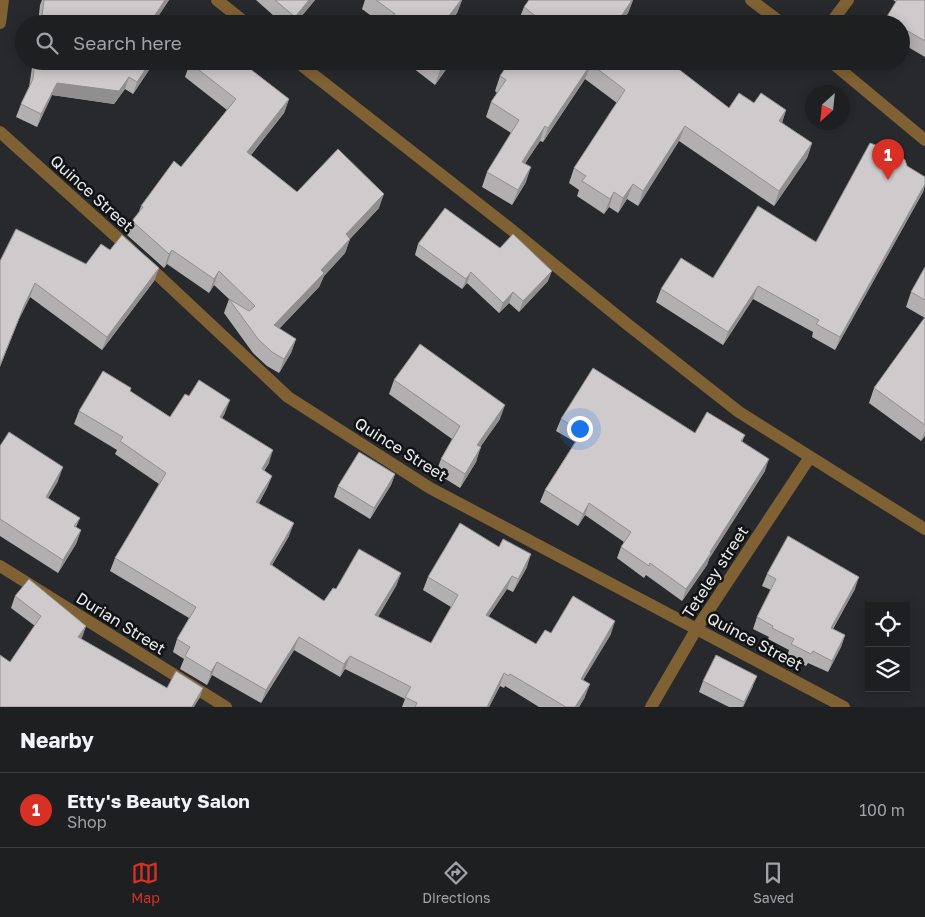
<!DOCTYPE html>
<style>
:root{--surface:#1e1f21;--page:#2b2c2e;--text:#f1f3f6;--muted:#a1a2a5;--line:#3c3d3f;--accent:#d93025}
body{margin:0;font-family:"Golos Text",sans-serif;background:var(--page);color:var(--text)}
.controls{position:absolute;right:15px;bottom:15px;display:grid;overflow:hidden;border-radius:0px;box-shadow:0 2px 12px #0003}
.controls button{width:45px;height:45px;display:grid;place-items:center;padding:0;border:0;border-bottom:1px solid var(--line);background:var(--surface);color:var(--text);font:25px sans-serif}
.compass{position:absolute;left:805px;top:85px;width:45px;height:45px;border-radius:50%;background:var(--surface);box-shadow:0 2px 12px #0003;rotate:207deg}
.you{position:absolute;left:579px;top:428px;width:18px;height:18px;margin:-12px;border:4px solid #fff;border-radius:50%;background:#1a73e8;box-shadow:0 0 0 8px #1a73e833}
.badge{display:grid;place-items:center;width:32px;height:32px;border-radius:50%;background:var(--accent);color:#fff;font-size:16px;font-weight:700}
.pin{position:absolute;translate:-50% -41px;filter:drop-shadow(0 1px 2px #0008)}
.pin::after{content:'';position:absolute;top:26px;width:18px;height:15px;background:inherit;clip-path:polygon(0 0,100% 0,50% 100%)}
.list{margin:0;padding:0;list-style:none}
h2{display:flex;justify-content:space-between;align-items:center;height:65px;margin:0;padding:0 20px;font-size:21px}
h2 small{font-size:16px;font-weight:400;color:var(--muted)}
.list li{display:grid;grid-template-columns:32px 1fr auto;gap:15px;align-items:center;box-sizing:border-box;height:75px;padding:0 20px;border-top:1px solid var(--line)}
.list b{display:block;font-size:19px;white-space:nowrap}
.list p{margin:0;font-size:16px;white-space:nowrap;color:var(--muted)}
.list em{font-size:16px;font-style:normal;color:var(--muted)}
.icon{flex:none;width:28px;height:28px;fill:none;stroke:currentColor;stroke-width:2;stroke-linecap:round;stroke-linejoin:round}
.map{position:relative;flex:none;width:925px;height:707px;overflow:hidden}
.search{position:absolute;background:var(--surface);box-shadow:0 2px 12px #0003;left:15px;right:15px;top:15px;height:55px;display:flex;align-items:center;gap:12px;box-sizing:border-box;padding:0 18px;border-radius:28px;color:var(--muted);font-size:19px}
.sheet{height:140px;background:var(--surface)}
nav{display:flex;justify-content:space-around;align-items:center;box-sizing:border-box;height:70px;border-top:1px solid var(--line);background:var(--surface);font-size:14px;color:var(--muted)}
nav a{display:grid;justify-items:center;gap:2px}
nav .on{color:var(--accent)}
.map>svg:first-child{display:block}
</style>
<div class="map">
<svg width="925" height="707" viewBox="0 0 925 707">
<rect width="100%" height="100%" fill="#28292c"/>
<g fill="none" stroke-linecap="round" stroke-linejoin="round">
<path stroke="#7f6134" stroke-width="12" d="M217,0L247,24
M751,0L783,24
M0,23L3,0
M830,24L848,0
M296,61L508,227L627,324L739,412L925,529
M830,61L925,140
M0,132L130,249
M145,263L288,397L430,488L844,707
M0,566L226,707
M651,707L697,628L810,457"/>
</g>
<path fill="#b2afb0" d="M42,0H169L153,24H38L40,5Z
M256,0H315L295,24H283Z
M365,0H462L457,13L452,20L457,24H382L362,9Z
M529,0H633L628,13L623,20V24H520L518,22L524,7Z
M893,0H925V57L901,43V24H884L886,18L896,2Z
M33,61H153L151,67L133,94L125,89L114,104L52,95L37,127L16,117L21,104L29,87Z
M404,61H452L435,85Z
M510,61H668L729,108L754,103L786,110L782,123L812,143L807,158L774,206L679,141L638,206L627,199L618,213L609,207L604,214L577,196L579,190L569,183L574,168L617,103L585,79L543,142L540,141L525,163L526,182L512,205L482,187L487,172L511,133L486,117L491,102L497,93L495,91L500,76Z
M190,63L248,67L289,99L284,113L251,155L297,192L379,208L350,239L345,253L324,276L319,287L279,329L296,339L291,353L279,373L267,366L253,353L224,313L229,299L214,285L209,293L167,264L164,268L127,235L132,221L138,214L141,206L181,167L227,110L185,77Z
M907,166L925,177V186L923,192L835,350L812,337L813,332L753,299L723,345L656,302L661,289L713,278L816,242Z
M418,244L500,248L548,281L519,312L509,303L499,313L467,283L462,289L415,255Z
M110,250L159,268L154,281L102,350L30,297L19,319L0,367V261L86,264Z
M925,267V436L921,441L869,403L874,388L925,318L906,307L911,292Z
M394,380L500,419L480,447L476,462L460,488L436,473L441,459L452,439L389,394Z
M131,388L130,391L170,417L189,396L225,413L222,418L269,463L264,471L272,476L267,488L259,503L289,536L272,565L324,601L336,589L401,573L396,586L378,617L431,643L451,607L423,590L428,577L527,567L513,592L507,589L488,617L536,644L551,633L611,634L583,680L585,697L579,707H539L505,686L504,688L500,686L489,707H402L405,699L345,669L340,677L294,650L261,703L212,675L207,685L180,669L184,659L173,652L177,639L189,618L110,571L115,558L159,484L115,454L117,450L74,424L79,411Z
M561,419L695,433L745,435L742,442L765,471L709,559L707,565L682,601L646,575L644,578L617,558L621,547L624,542L585,515L578,526L540,502L545,490L575,442L556,431Z
M0,446L58,481L48,498L80,518L76,527L81,530L76,544L58,573L0,536Z
M395,474L391,485L370,519L334,497L338,486Z
M767,574L855,589L833,629L845,635L841,647L828,672L808,663L806,666L787,656L789,650L768,639L769,637L753,629L757,617L771,590L762,586Z
M15,596L86,626L81,639L167,688H203L199,699L10,662L35,626L11,608Z
M703,681L753,686L743,707H729L699,692Z"/>
<path fill="#918e90" d="M165,0H169L153,24H149Z
M309,0H315L295,24H292L295,17Z
M461,0H462L457,13L449,24L448,17Z
M632,0H633L628,13L620,24V18Z
M151,61H153L151,67L133,94L137,82Z
M247,61H250L247,70L245,65Z
M447,61H452L435,85L440,70Z
M591,64L585,79L543,142L548,128Z
M129,77L125,89L114,104L52,95L37,127L41,114L57,83Z
M289,99L284,113L242,166L247,152Z
M786,110L781,125L779,121Z
M545,126L540,141L517,176L522,162Z
M685,126L679,141L638,206L643,191Z
M812,143L807,158L774,206L779,191Z
M531,167L526,182L512,205L518,190Z
M633,184L627,199L618,213L623,198Z
M925,184L923,192L835,350L840,337Z
M614,192L609,207L604,214L610,199Z
M384,194L379,208L341,248L346,234Z
M350,239L345,253L324,276L319,287L269,339L274,325L321,270Z
M172,250L167,264L164,268L169,254Z
M159,268L154,281L102,350L107,337Z
M219,271L214,285L209,293L214,279Z
M552,271L548,281L519,312L523,301Z
M471,272L467,283L462,289L466,279Z
M35,283L30,297L19,319L0,367L24,306Z
M758,286L753,299L723,345L728,332Z
M513,292L509,303L499,313L503,303Z
M296,339L291,353L279,373L284,359Z
M230,400L225,413L215,430L220,417Z
M505,405L500,419L472,459L477,445Z
M925,431V436L921,441Z
M481,447L476,462L460,488L465,474Z
M273,450L269,463L257,482L262,469Z
M769,459L765,471L709,559L707,565L682,601L686,589Z
M63,467L58,481L41,511L46,497Z
M395,474L391,485L370,519L374,508Z
M272,476L267,488L252,515L256,502Z
M589,503L585,515L578,526L583,514Z
M294,523L289,536L265,577L270,564Z
M81,530L76,544L58,573L63,560Z
M531,554L527,567L513,592L518,579Z
M401,573L396,586L371,628L375,615Z
M512,576L507,589L481,628L486,615Z
M859,577L855,589L826,640L831,628Z
M615,621L611,634L576,692L581,679Z
M86,626L82,638L74,649L78,637Z
M845,635L841,647L828,672L832,661Z
M299,637L294,650L261,703L266,690Z
M350,656L345,669L340,677L344,664Z
M217,662L212,675L207,685L211,672Z
M504,673L500,686L489,707H487Z
M757,676L753,686L743,707H742Z
M590,684L585,697L579,707H575Z
M203,688L199,699L194,707H192Z"/>
<path fill="#cfcbcd" stroke="#918e90" d="M44,0H165L149,24H41Z
M275,0H309L295,17Z
M376,0H461L448,17L457,24H388L395,14Z
M529,0H632L620,18L624,21L622,24H535L538,18L524,7Z
M897,0H925V41L901,27V24H896L886,18Z
M35,61H151L137,82L129,77L119,91L57,83L41,114L21,104L33,79Z
M192,61H247L245,65L289,99L247,152L297,192L338,149L384,194L346,234L350,239L321,270L324,273L274,325L296,339L284,359L272,352L258,339L229,299L249,311L255,306L219,271L214,279L172,250L169,254L132,221L143,207L141,206L174,161L181,167L236,99L190,63Z
M429,61H447L440,70Z
M510,61H668L729,108L739,93L754,103L761,93L786,110L779,121L812,143L779,191L685,126L643,191L633,184L623,198L614,192L610,199L582,181L586,176L574,168L625,90L591,64L548,128L545,126L522,162L531,167L518,190L487,172L519,120L491,102L506,80L500,76Z
M870,143L899,154L905,160L907,166L925,177V184L840,337L816,324L819,320L758,286L728,332L661,289L681,258L713,278L758,206L816,242Z
M445,208L500,248L513,234L552,271L523,301L513,292L503,303L471,272L466,279L418,244Z
M16,229L86,264L101,244L110,250L122,235L159,268L107,337L35,283L24,306L0,365V261Z
M925,267V300L911,292Z
M925,317V425L874,388Z
M420,344L505,405L477,445L481,447L465,474L441,459L460,426L394,380Z
M593,368L695,433L707,412L745,435L741,441L769,459L710,552L711,553L686,589L650,563L649,566L621,547L631,532L589,503L583,514L545,490L582,432L561,419Z
M103,371L131,388L130,391L170,417L185,394L189,396L199,380L230,400L220,417L273,450L262,469L272,476L256,502L294,523L270,564L324,601L333,588L336,589L359,549L401,573L375,615L431,643L458,595L428,577L460,523L499,547L503,539L531,554L518,579L512,576L486,615L536,644L545,630L551,633L573,596L615,621L581,679L590,684L575,707H566L510,674L509,676L504,673L487,707H415L417,703L405,697L411,687L350,656L344,664L299,637L266,690L217,662L211,672L185,656L190,647L177,639L196,607L115,558L166,473L120,441L123,437L79,411Z
M9,432L63,467L46,497L80,518L74,526L81,530L63,560L0,519V446Z
M359,452L395,474L374,508L338,486Z
M788,536L859,577L831,628L845,635L832,661L813,651L811,654L791,644L794,639L772,628L773,626L757,617L776,579L767,574Z
M29,579L86,626L78,637L167,688L176,671L203,688L192,707H0V655L10,662L41,616L15,596Z
M716,655L757,676L744,702L703,681Z"/>
<g text-anchor="middle" dominant-baseline="central" stroke-width="5" stroke-linejoin="round" paint-order="stroke">
<g font-size="16" fill="#ebecee" stroke="#111213">
<text transform="translate(92 193) rotate(42)">Quince Street</text>
<text transform="translate(401 449) rotate(32)">Quince Street</text>
<text transform="translate(715 572) rotate(-57)">Teteley street</text>
<text transform="translate(121 623) rotate(32)">Durian Street</text>
<text transform="translate(755 641) rotate(28)">Quince Street</text>
</g>
</g>
</svg>
<div class="controls">
<button><svg class="icon" aria-label="locate" viewBox="0 0 24 24"><circle cx="12" cy="12" r="6"/><path d="M12 2v4M12 18v4M2 12h4M18 12h4"/></svg></button>
<button><svg class="icon" aria-label="layers" viewBox="0 0 24 24"><path d="M12 4l9 5-9 5-9-5zM3 14l9 5 9-5"/></svg></button>
</div>
<svg class="compass" viewBox="-18 -18 36 36"><path d="M0-13l5 13h-10z" fill="#e53935"/><path d="M0 13l5-13h-10z" fill="#a1a2a5"/></svg>
<div class="you"></div>
<div class="pin badge" style="left:888px;top:180px">1</div>
<div class="search"><svg class="icon" aria-label="search" viewBox="0 0 24 24"><circle cx="10" cy="10" r="6"/><path d="M15 15l6 6"/></svg>Search here</div>
</div>
<section class="sheet">
<h2>Nearby<small></small></h2>
<ul class="list">
<li><span class="badge">1</span><div><b>Etty's Beauty Salon</b><p>Shop</p></div><em>100 m</em></li>
</ul>
</section>
<nav>
<a class="on"><svg class="icon" aria-label="map" viewBox="0 0 24 24"><path d="M3 6l6-2 6 2 6-2v14l-6 2-6-2-6 2zM9 4v14M15 6v14"/></svg>Map</a>
<a><svg class="icon" aria-label="directions" viewBox="0 0 24 24"><path d="M12 3l9 9-9 9-9-9zM9 14v-3h6M13 9l2 2-2 2"/></svg>Directions</a>
<a><svg class="icon" aria-label="saved" viewBox="0 0 24 24"><path d="M7 4h10v16l-5-4-5 4z"/></svg>Saved</a>
</nav>
